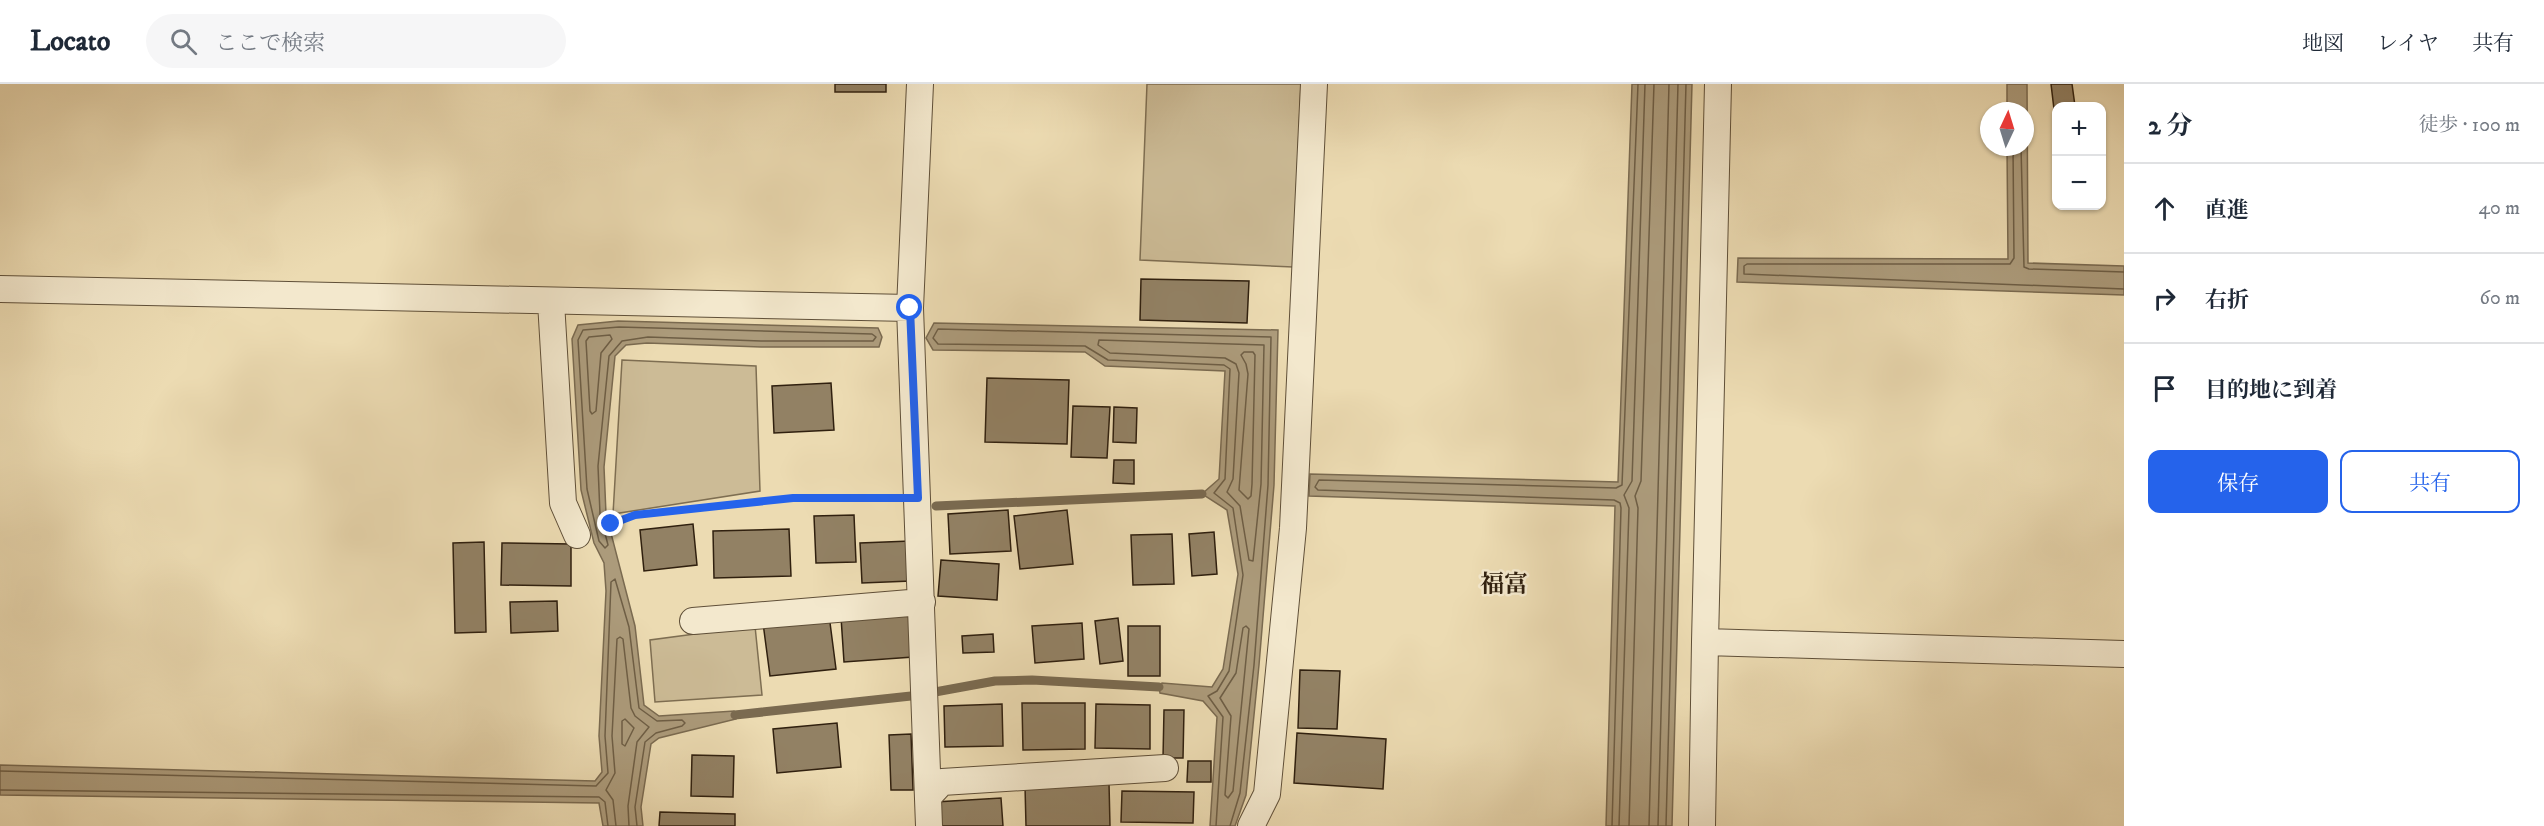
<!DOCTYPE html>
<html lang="ja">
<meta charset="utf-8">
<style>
:root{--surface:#fff;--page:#f6f6f7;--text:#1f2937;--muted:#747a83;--line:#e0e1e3;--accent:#2563eb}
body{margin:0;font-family:"IM FELL DW Pica","Noto Serif JP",serif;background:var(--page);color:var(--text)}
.controls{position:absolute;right:18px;top:18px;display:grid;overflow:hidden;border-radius:12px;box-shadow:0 2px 4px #0004}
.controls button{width:54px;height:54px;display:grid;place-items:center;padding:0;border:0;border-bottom:2px solid var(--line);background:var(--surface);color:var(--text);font:30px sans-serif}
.compass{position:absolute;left:1980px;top:18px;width:54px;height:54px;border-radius:50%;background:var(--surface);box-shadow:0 2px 4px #0004;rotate:4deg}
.stop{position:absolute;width:18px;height:18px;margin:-14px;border:4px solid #2563eb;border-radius:50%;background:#fff}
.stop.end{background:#2563eb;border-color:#fff;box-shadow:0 2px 6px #0008}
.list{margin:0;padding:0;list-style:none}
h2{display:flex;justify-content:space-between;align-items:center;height:78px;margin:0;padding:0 24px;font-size:26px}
h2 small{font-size:20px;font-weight:400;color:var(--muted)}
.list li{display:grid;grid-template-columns:39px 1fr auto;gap:18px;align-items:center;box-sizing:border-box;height:90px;padding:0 24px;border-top:2px solid var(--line)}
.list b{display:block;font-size:22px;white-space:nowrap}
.list em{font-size:20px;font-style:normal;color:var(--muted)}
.actions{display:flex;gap:12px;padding:18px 24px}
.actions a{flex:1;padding:14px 0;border:2px solid var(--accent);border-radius:12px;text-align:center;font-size:21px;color:var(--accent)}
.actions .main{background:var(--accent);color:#fff}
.icon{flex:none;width:33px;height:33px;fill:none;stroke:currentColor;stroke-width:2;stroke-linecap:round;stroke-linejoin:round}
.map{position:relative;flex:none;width:2124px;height:742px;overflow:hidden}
header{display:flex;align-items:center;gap:36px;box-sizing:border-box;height:84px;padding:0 30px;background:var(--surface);border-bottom:2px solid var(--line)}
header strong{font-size:28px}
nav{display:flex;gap:33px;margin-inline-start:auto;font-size:21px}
.search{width:420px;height:54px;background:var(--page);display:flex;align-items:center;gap:15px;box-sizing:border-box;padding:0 21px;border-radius:33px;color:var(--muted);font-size:22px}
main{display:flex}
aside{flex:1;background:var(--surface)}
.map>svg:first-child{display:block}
</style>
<header>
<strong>Locato</strong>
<div class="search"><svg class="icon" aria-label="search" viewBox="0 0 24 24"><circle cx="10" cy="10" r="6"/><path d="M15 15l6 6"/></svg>ここで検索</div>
<nav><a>地図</a><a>レイヤ</a><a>共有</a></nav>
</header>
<main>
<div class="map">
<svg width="2124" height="742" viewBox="0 0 2124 742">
<rect width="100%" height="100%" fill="#ecdbb2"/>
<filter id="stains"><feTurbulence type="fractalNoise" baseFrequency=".00333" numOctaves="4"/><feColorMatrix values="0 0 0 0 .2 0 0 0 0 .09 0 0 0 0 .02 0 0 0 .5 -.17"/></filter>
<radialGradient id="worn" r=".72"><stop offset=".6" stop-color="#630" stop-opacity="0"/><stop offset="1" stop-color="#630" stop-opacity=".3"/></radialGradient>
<path fill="#ccbb96" stroke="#7e6e52" stroke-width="1.5" d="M1147,0H1301L1293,183L1140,176Z
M622,276L756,282L760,407L613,430Z
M755,542L762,611L655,618L650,556Z"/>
<path fill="#ac9b7b" stroke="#7a6a50" stroke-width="1.5" d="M1632,0H1692L1672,742H1606L1615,422L1309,412L1310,390L1618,398Z
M2007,0H2027L2028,179L2124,182V211L1737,198L1738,174L2008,175L2007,63H2025V27H2007Z
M618,237L878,244L882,253L879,263H761L647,259L626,261L615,272L604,383L606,430L635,542L644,621L659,632L734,627L736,635L659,654L651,660L641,723L643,742H603L599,719L0,711V681L595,697L602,688L599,652L606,507L604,479L594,459L581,406L572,255L578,241Z
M934,239L1278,246L1274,401L1259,581L1246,711L1235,742H1210L1217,633L1203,617L1160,609L1159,603L1162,599L1212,603L1223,585L1238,490L1227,426L1202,410L1219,395L1225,287L1105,282L1085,268L933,266L926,254Z"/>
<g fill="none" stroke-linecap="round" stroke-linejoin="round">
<path stroke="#6e5e45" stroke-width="1.5" d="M2013,63L2014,174L2010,180H1747L1744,182V190L2124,205
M2021,63L2024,183L2029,185L2124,188
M619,243L872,250L876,253L873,257H761L648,253L622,257L609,272L598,382L600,430L608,461L605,464L599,457L587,405L578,256L583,246Z
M610,251L612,255L601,269L596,327L592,330L590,327L586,257L589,253Z
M1099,256L1264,261L1261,400L1253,477L1249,476L1240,422L1227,408L1233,395L1239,289L1236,280L1225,274L1110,269L1098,261Z
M1244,268H1253L1255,271L1252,400L1251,412L1248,415L1239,406L1248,290L1246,280L1241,271Z
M1246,542L1249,545L1233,707L1228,714L1225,711L1231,632L1220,614L1236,589L1243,544Z
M625,635L634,644L625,662L622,660V637Z
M0,687L596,702L608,689L605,652L611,498L615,495L629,543L639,624L657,637L682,636L685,639L682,642L656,649L645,658L635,723L637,742
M0,706L599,713L605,718L608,742
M616,742L613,716L606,706L615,689L612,652L617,555L620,553L623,555L631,624L635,632L649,643L637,658L628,722L629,742
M1216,742L1223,633L1208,612L1217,607L1229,587L1243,491L1233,424L1214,409L1225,395L1230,285L1224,281L1108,276L1085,262L938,260L933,254L938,245L1271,253L1268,401L1254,581L1240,709L1230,742
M1612,742L1621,424L1620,419L1614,416L1318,406L1315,403L1319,396L1616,404L1622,401L1638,0
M1619,742L1629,424L1624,411L1632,397L1645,0
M1629,742L1638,424L1635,412L1641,397L1654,0
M1649,742L1669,0
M1658,742L1678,0
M1666,742L1686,0"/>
<path stroke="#7a6a50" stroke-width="9" d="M936,422L1202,410
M935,608L995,597L1032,596L1159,603
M735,631L911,612"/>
</g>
<path fill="#928164" stroke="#30200f" stroke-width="1.5" d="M835,0H886V8H835Z
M2051,0H2072L2075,22H2056V42Z
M1141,195L1249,197L1247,239L1140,236Z
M987,294L1069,296L1067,360L985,358Z
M831,299L834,346L774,349L772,302Z
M1073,322L1110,323L1107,374L1071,373Z
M1114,323L1137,324L1136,359L1113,358Z
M1114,376H1134V400L1113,399Z
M1008,426L1011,467L950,470L948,430Z
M1067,426L1073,480L1020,485L1014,432Z
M854,431L856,478L816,479L814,432Z
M693,440L697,481L644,487L640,446Z
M789,445L791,492L714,494L713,447Z
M1214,448L1217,490L1192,492L1189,450Z
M1172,450L1174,500L1133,501L1131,451Z
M910,457L911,497L862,499L860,459Z
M484,458L486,548L455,549L453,459Z
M502,459L571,460V502L501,501Z
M941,476L999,480L997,516L938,512Z
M557,517L558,547L511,549L510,518Z
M910,529L913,573L844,578L841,533Z
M829,531L836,585L770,592L763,539Z
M1118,534L1123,577L1100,580L1095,537Z
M1082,539L1084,575L1035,579L1032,542Z
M1128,542H1160V592H1128Z
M993,550L994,568L963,569L962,552Z
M1300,586L1340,587L1337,645L1298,644Z
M1022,619H1085V665L1023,666Z
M1002,620L1003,662L945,663L944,622Z
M1096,620L1150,621V665L1095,664Z
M1164,626H1184L1183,674H1163Z
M837,639L841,683L777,689L773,645Z
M1297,649L1386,655L1383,705L1294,699Z
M911,650L913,706H891L889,651Z
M692,671L734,672L733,713L691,712Z
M1188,677H1211V698H1187Z
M1109,699L1110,742H1026L1025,702Z
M1122,707L1194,708L1193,739L1121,738Z
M1001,714L1003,742H937L935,718Z
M660,728L735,730V742H659Z"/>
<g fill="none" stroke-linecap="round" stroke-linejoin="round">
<g stroke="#5f4f38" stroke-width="28">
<path id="street" d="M920,0L910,224L929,742
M1718,0L1705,558L2124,570
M0,205L910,224
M551,218L563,419L577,451
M693,537L922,518
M928,713L942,698L1165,684
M1251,742L1267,710L1293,444L1314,0
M1702,742L1705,558"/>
</g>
<path stroke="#30200f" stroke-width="4" stroke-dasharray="1.5 3" stroke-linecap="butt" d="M603,442L635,431L793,414H887"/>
<use href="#street" stroke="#f3e8cd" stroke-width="26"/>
</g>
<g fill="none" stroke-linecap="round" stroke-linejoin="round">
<path stroke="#2563eb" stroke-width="8" d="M611,440L635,431L793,414H918L910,224"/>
</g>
<g text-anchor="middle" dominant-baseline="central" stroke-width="5" stroke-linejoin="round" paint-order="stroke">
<g font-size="24" font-weight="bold" fill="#30200f" stroke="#f3e8cd">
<text x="1504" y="501">福富</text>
</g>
</g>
<rect width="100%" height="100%" filter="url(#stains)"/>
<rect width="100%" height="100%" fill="url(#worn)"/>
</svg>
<div class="controls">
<button>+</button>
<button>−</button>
</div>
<svg class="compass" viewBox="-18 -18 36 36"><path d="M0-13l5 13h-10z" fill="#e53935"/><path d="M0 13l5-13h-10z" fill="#747a83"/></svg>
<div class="stop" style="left:910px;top:224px"></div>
<div class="stop end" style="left:611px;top:440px"></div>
</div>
<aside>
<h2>2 分<small>徒歩 · 100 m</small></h2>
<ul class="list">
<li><svg class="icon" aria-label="ahead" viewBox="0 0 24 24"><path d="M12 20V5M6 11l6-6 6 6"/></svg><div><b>直進</b></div><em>40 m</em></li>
<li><svg class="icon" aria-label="right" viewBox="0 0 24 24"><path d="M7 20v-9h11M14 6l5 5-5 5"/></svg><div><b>右折</b></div><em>60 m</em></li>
<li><svg class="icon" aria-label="arrive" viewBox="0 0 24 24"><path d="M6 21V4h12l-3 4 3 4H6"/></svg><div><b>目的地に到着</b></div></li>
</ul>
<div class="actions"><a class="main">保存</a><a>共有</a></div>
</aside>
</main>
